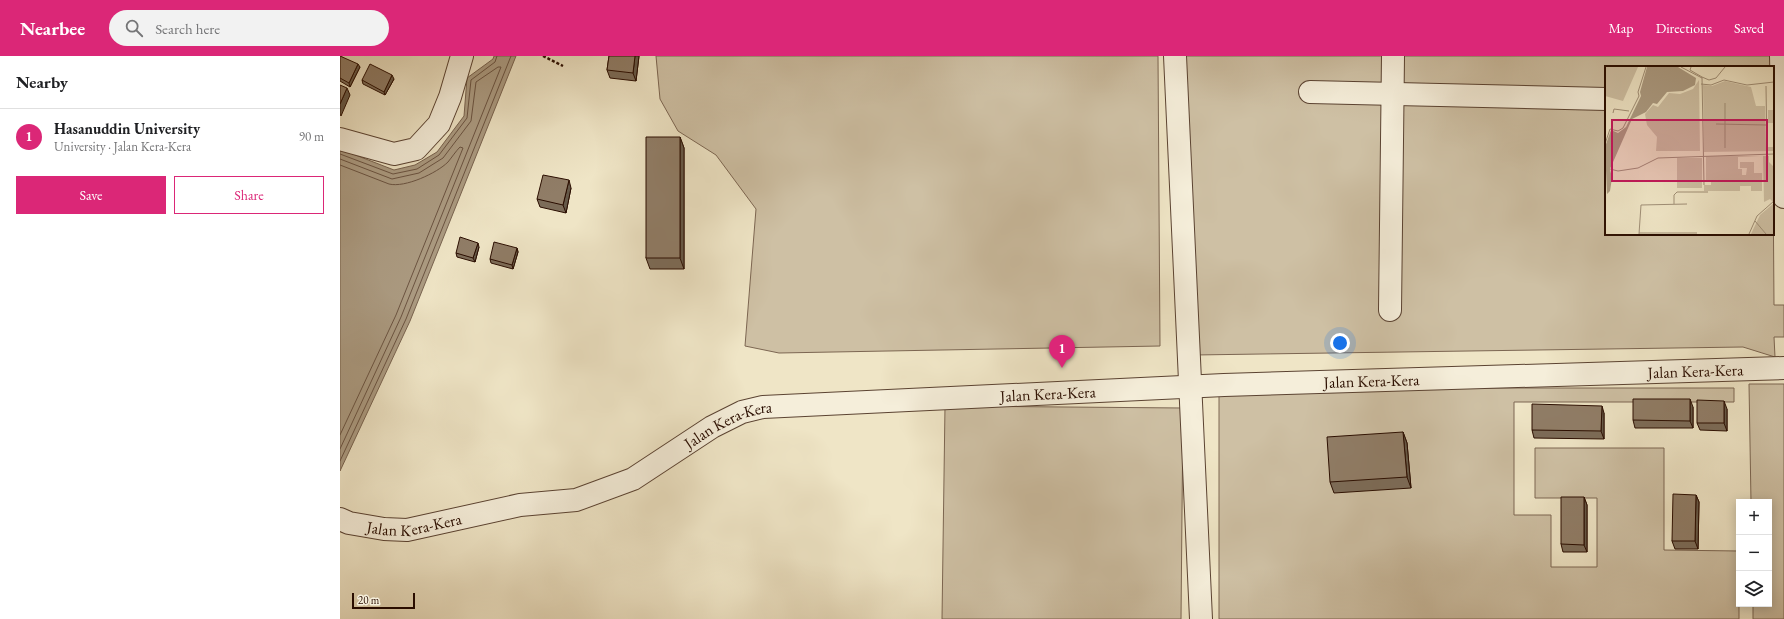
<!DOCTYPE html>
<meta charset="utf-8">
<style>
:root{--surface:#fff;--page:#f2f2f2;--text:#202124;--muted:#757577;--line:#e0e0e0;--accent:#db2777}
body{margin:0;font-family:"EB Garamond",serif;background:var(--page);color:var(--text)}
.controls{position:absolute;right:12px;bottom:12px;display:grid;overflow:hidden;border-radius:0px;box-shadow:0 2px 10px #0003}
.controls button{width:36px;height:36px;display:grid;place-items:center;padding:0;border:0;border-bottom:1px solid var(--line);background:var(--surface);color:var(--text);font:20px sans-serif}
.scale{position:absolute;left:12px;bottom:10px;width:63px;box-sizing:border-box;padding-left:4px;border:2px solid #2a0d00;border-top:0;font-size:11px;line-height:14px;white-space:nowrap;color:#2a0d00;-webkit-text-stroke:3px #f5eeda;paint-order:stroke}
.you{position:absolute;left:1000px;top:287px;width:14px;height:14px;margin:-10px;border:3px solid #fff;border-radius:50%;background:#1a73e8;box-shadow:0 0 0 6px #1a73e833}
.badge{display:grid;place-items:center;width:26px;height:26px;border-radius:50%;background:var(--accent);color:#fff;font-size:13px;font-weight:700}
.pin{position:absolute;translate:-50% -33px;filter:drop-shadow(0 1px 2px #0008)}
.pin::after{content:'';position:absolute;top:21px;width:14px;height:12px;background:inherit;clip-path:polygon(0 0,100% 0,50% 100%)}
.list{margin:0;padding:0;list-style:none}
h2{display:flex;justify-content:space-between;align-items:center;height:52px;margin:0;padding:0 16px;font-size:17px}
h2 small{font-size:13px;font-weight:400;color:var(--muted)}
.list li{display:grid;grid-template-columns:26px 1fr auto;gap:12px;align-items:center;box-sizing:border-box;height:56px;padding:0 16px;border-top:1px solid var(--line)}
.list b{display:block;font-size:15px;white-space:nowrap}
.list p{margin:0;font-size:13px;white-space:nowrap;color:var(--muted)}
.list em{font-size:13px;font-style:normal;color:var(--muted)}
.actions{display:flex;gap:8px;padding:12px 16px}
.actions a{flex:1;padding:9px 0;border:1px solid var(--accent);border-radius:0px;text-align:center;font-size:14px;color:var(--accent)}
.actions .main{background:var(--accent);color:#fff}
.icon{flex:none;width:22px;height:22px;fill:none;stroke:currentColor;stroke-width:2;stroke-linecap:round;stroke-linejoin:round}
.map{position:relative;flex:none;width:1444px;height:563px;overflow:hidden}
header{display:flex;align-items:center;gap:24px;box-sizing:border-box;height:56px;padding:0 20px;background:var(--accent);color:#fff}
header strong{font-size:19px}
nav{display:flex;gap:22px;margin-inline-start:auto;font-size:14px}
.search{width:280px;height:36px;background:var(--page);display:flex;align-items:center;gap:10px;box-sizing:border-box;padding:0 14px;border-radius:22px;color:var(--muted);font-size:15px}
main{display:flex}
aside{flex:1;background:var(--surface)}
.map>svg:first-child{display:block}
</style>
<header>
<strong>Nearbee</strong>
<div class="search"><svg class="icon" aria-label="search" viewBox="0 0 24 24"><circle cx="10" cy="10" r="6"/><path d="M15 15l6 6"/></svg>Search here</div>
<nav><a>Map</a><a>Directions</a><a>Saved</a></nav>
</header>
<main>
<aside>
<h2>Nearby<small></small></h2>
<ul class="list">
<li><span class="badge">1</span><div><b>Hasanuddin University</b><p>University · Jalan Kera-Kera</p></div><em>90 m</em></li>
</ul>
<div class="actions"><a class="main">Save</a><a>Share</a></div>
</aside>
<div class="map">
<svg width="1444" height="563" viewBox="0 0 1444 563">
<rect width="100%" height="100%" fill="#efe5c6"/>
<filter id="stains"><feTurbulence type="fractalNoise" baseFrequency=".005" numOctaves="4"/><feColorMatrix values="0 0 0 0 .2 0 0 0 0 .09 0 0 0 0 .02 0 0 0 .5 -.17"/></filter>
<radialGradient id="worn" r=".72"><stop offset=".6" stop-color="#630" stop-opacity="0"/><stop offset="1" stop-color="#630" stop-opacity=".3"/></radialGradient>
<path fill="#cec0a4" stroke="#7c6652" d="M316,0H818L820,290L439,297L405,290L416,153L376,99L338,75L320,43Z
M843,0H1432V11H1266V178H1433V112L1434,249H1444V281H1434L1435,301L1403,291L854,299Z
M1409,328H1444V563H1413V548H1429V446H1411Z
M879,332H1394V346H1174V459H1211V511H1257V442H1195V392H1324V494L1399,495V563H879Z
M605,350L843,352L841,563H602Z"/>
<path fill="#ac9c83" stroke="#78634f" d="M154,0H176L70,265L0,415V93L54,114L75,109L97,96L124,60L127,22L153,3Z"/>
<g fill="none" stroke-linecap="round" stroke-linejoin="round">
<path stroke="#6b5442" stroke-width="1" d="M0,98L53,118L77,113L99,99L127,62L131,24L155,6L157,0
M0,103L52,123L79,117L103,102L131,65L136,26L158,11H161L61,261L0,393
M0,109L49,128C65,132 97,117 108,106C112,101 116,95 120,91L123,92L56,259L0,379
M0,405L66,263L171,0"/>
<g stroke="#5b4332" stroke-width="24">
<g id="minor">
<path d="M835,0L861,563"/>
<path d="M1441,0L1444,141"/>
<path d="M970,36L1266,43"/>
<path d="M0,83L54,98L76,93L99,68L110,41L122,0"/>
<path d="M1050,254L1053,0"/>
<path id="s1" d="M0,463L9,467L44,473L67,474L180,449L236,444L293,423L372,371L402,356L423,351L884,329L1444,312"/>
</g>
</g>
<path stroke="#2a0d00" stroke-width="2.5" stroke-dasharray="3 2" stroke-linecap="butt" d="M203,0L223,10"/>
<use href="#minor" stroke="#f5eeda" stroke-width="22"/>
</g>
<path fill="#7c6c59" stroke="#2a0d00" d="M0,0L20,11L10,31L0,25Z
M269,0H299L296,25L270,22L267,14Z
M54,23L45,39L23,28L22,24Z
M340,81L344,92V213H310L306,202Z
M231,132L226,157L200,151L197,143Z
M139,191L135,206L117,201L116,197Z
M177,192L178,196L173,213L151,207L150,203Z
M1353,351V372H1295L1293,364Z
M1387,353V375L1360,374L1357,367Z
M1264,357V383L1194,382L1192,374Z
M1063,376L1067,387L1071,432L994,437L990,426Z
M1356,439L1359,446L1358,493H1335L1332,485Z
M1244,441L1247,449V496H1223L1221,488Z"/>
<path fill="#655848" stroke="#2a0d00" d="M295,0H299L296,25L293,17Z
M18,8L20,11L10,31L9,27Z
M52,19L54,23L45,39L44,36Z
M7,32L10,39L1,60L0,58V48Z
M340,81L344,92V213L340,202Z
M229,124L231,132L226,157L223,149Z
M138,187L139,191L135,206L133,202Z
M177,192L178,196L173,213L172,209Z
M1350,343L1353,351V372L1350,365Z
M1384,345L1387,353V375L1384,367Z
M1262,350L1264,357V383L1261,375Z
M1063,376L1067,387L1071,432L1067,421Z
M1356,439L1359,446L1358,493L1355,485Z
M1244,441L1247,449V496L1244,489Z"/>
<path fill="#907d67" stroke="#2a0d00" d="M0,0L18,8L9,27L0,22Z
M269,0H295L293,17L267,14Z
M30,8L52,19L44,36L22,24Z
M0,29L7,32L0,48Z
M306,81H340V202H306Z
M203,119L229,124L223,149L197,143Z
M120,181L138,187L133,202L116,197Z
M154,186L177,192L172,209L150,203Z
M1293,343H1350V365L1293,364Z
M1357,344L1384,345V367H1357Z
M1192,348L1262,350L1261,375L1192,374Z
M1063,376L1067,421L990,426L987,381Z
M1333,438L1356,439L1355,485H1332Z
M1221,441H1244V489L1221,488Z"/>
<g text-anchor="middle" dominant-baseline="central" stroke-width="4" stroke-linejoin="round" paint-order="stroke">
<g font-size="16" fill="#2a0d00" stroke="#f5eeda">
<text stroke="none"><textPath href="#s1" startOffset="1384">Jalan Kera-Kera</textPath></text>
<text stroke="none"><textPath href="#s1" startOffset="1060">Jalan Kera-Kera</textPath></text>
<text stroke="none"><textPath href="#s1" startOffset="736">Jalan Kera-Kera</textPath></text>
<text stroke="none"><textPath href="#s1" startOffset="412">Jalan Kera-Kera</textPath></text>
<text stroke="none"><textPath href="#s1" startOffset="76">Jalan Kera-Kera</textPath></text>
</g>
</g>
<g transform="translate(1265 10)">
<rect width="169" height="169" fill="#efe5c6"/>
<path d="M0,1H33L18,35L0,30ZM94,14L95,85H51L52,71L42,59L40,48L48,39L53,41L64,27L75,28L88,23ZM120,15L146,21L151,40H160L161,81H169V85L99,86L98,19L107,20ZM163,44H169V57H163ZM101,90H156L133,91V103H137V109H141L142,102H135V96H149V107H157V125H146V120H135V125H99V119H106V116H101ZM158,90H164V96L169,101V168H146L155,149L169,137L165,133L159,136ZM72,92H97V122H72Z" fill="#cec0a4"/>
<path d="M42,1H73L91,12L90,19L78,25L62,26L52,38L48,37L41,46L27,53L5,103L7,112L5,125L2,128L0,81L6,64L13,67L21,61L36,30L35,26Z" fill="#ac9c83"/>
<path fill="none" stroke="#a08f77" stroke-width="1" d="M76,1L97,12M86,1L85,4L97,11L99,119M97,11L104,14L111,12L120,1M96,18L106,19L119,14L142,19L169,16M161,20L162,88M8,47L9,43L24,45M111,58L161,59M0,78L5,63L13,65L18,62L34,30L33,26L41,1M120,82V37M5,103L13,105L33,102L53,92L169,88M69,138V129L72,126H103M150,155L161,168M34,167H92M34,168L36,139L82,138M144,168L152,150L169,135"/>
<path fill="#c2185b" fill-opacity="0.15" stroke="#c2185b" stroke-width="2" d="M7,54H162V115H7Z"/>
<rect width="169" height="169" fill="none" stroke="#2a0d00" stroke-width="2"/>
</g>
<rect width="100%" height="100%" filter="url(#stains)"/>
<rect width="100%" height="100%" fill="url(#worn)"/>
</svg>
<div class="controls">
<button>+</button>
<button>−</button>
<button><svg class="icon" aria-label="layers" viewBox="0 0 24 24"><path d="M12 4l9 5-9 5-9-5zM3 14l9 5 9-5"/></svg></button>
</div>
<div class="scale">20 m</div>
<div class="you"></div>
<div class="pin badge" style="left:722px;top:312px">1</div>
</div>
</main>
